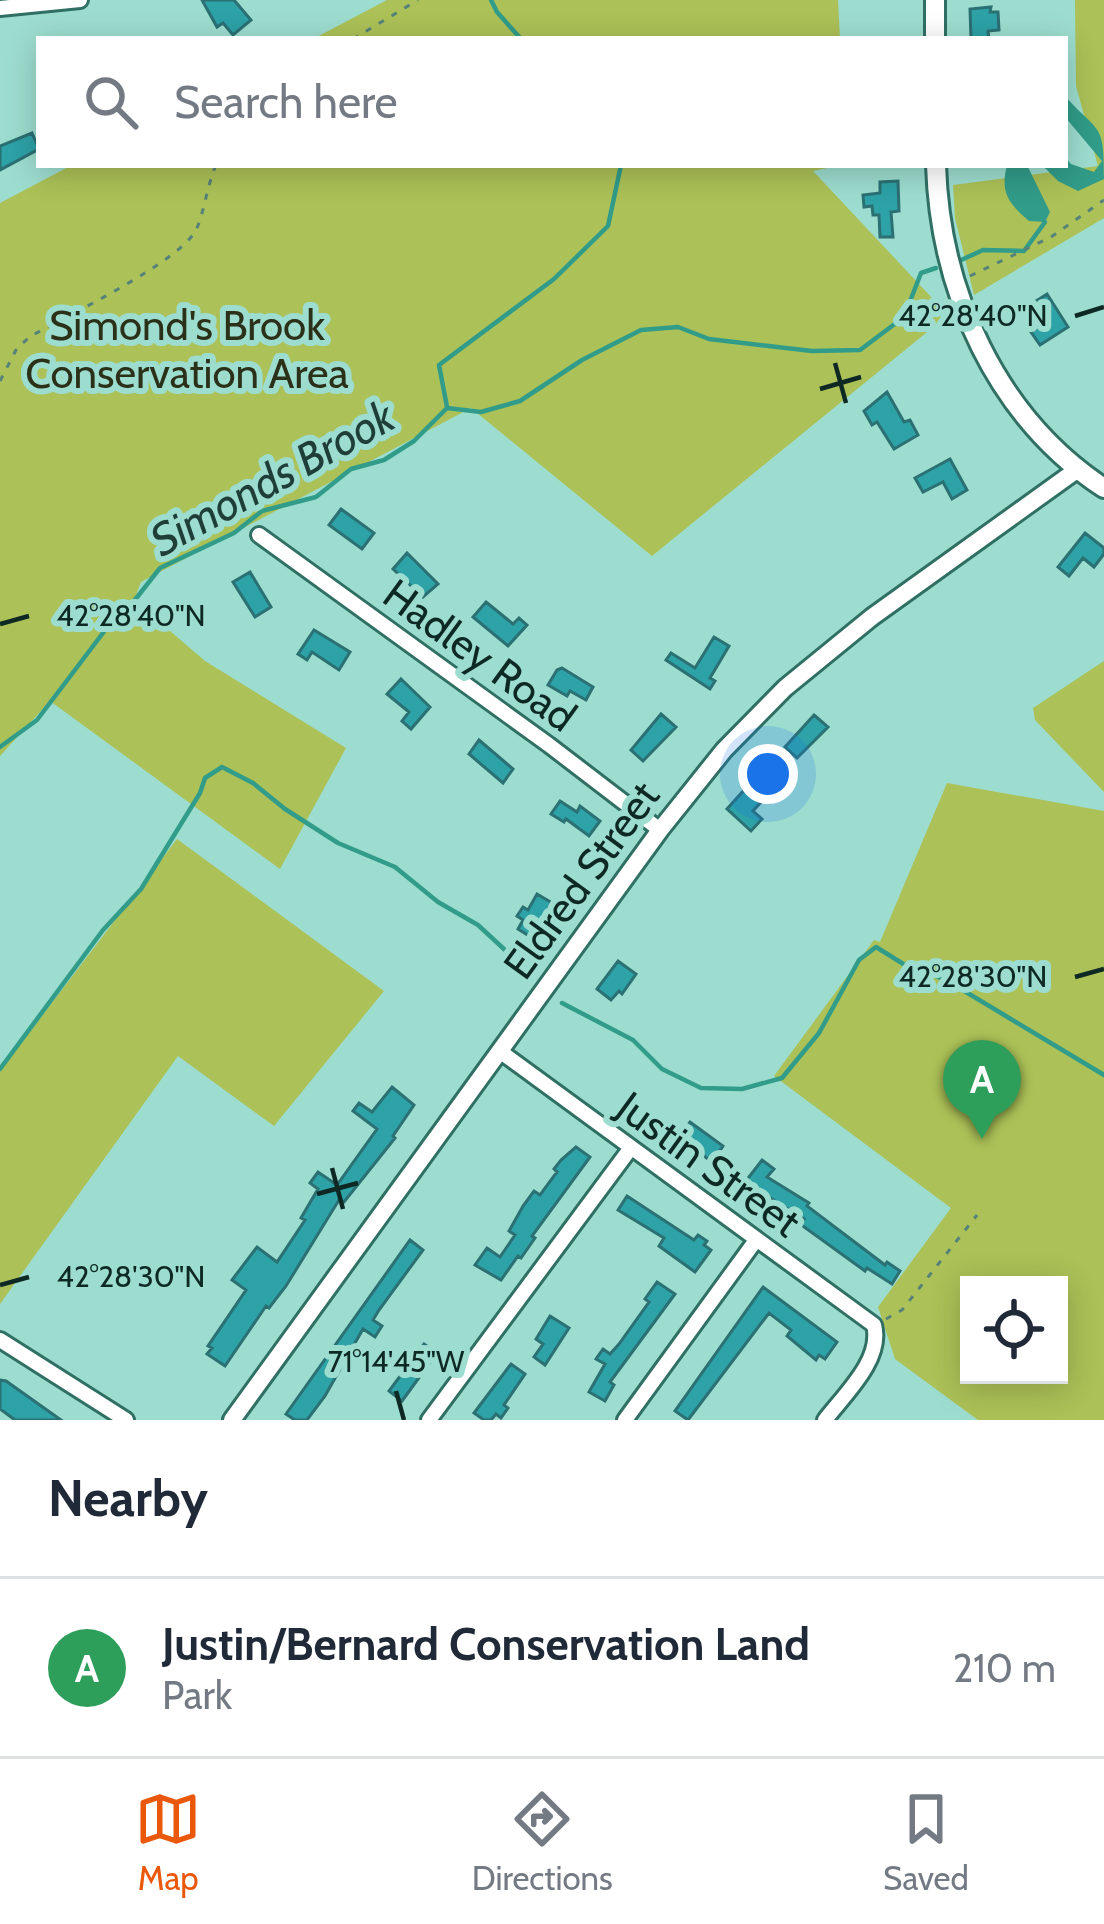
<!DOCTYPE html>
<meta charset="utf-8">
<style>
:root{--surface:#fff;--page:#f6f6f7;--text:#1f2937;--muted:#747a83;--line:#e0e1e3;--accent:#ea580c}
body{margin:0;font-family:Cabin,sans-serif;background:var(--page);color:var(--text)}
.controls{position:absolute;right:36px;bottom:36px;display:grid;overflow:hidden;border-radius:0px;box-shadow:0 6px 30px #0003}
.controls button{width:108px;height:108px;display:grid;place-items:center;padding:0;border:0;border-bottom:3px solid var(--line);background:var(--surface);color:var(--text);font:60px sans-serif}
.you{position:absolute;left:768px;top:774px;width:42px;height:42px;margin:-30px;border:9px solid #fff;border-radius:50%;background:#1a73e8;box-shadow:0 0 0 18px #1a73e833}
.badge{display:grid;place-items:center;width:78px;height:78px;border-radius:50%;background:var(--accent);color:#fff;font-size:39px;font-weight:700}
.pin{position:absolute;translate:-50% -99px;filter:drop-shadow(0 3px 6px #0008)}
.pin::after{content:'';position:absolute;top:63px;width:42px;height:36px;background:inherit;clip-path:polygon(0 0,100% 0,50% 100%)}
.list{margin:0;padding:0;list-style:none}
h2{display:flex;justify-content:space-between;align-items:center;height:156px;margin:0;padding:0 48px;font-size:51px}
h2 small{font-size:39px;font-weight:400;color:var(--muted)}
.list li{display:grid;grid-template-columns:78px 1fr auto;gap:36px;align-items:center;box-sizing:border-box;height:180px;padding:0 48px;border-top:3px solid var(--line)}
.list b{display:block;font-size:45px;white-space:nowrap}
.list p{margin:0;font-size:39px;white-space:nowrap;color:var(--muted)}
.list em{font-size:39px;font-style:normal;color:var(--muted)}
.icon{flex:none;width:66px;height:66px;fill:none;stroke:currentColor;stroke-width:2;stroke-linecap:round;stroke-linejoin:round}
.map{position:relative;flex:none;width:1104px;height:1420px;overflow:hidden}
.search{position:absolute;background:var(--surface);box-shadow:0 6px 30px #0003;left:36px;right:36px;top:36px;height:132px;display:flex;align-items:center;gap:30px;box-sizing:border-box;padding:0 42px;border-radius:0px;color:var(--muted);font-size:45px}
.sheet{height:336px;background:var(--surface)}
nav{display:flex;justify-content:space-around;align-items:center;box-sizing:border-box;height:168px;border-top:3px solid var(--line);background:var(--surface);font-size:33px;color:var(--muted)}
nav a{display:grid;justify-items:center;gap:6px}
nav .on{color:var(--accent)}
.map>svg:first-child{display:block}
</style>
<div class="map">
<svg width="1104" height="1420" viewBox="0 0 1104 1420">
<rect width="100%" height="100%" fill="#9dddcf"/>
<path fill="#acc157" fill-rule="evenodd" d="M387,0H838L840,39H313Z
M1075,0H1104V218L974,295L955,218L953,185L1098,166L1076,86Z
M72,165H841L813,171L948,315L652,556L471,408L141,582L134,600L205,661L346,748L280,869L50,701L0,756V203Z
M1104,661V792L1035,720L1033,708Z
M947,783L1104,811V1420H978L895,1359L878,1307L951,1208L774,1076L874,940L880,942ZM969,1285H1059V1375H969Z
M177,839L384,991L274,1126L178,1056L0,1304V1071Z"/>
<path fill="#319c89" d="M1065,96C1100,135 1104,121 1104,179L1078,191L1058,181L1042,165H1065V157L1071,164L1094,172L1102,161L1065,117Z
M1007,165H1027L1050,212L1045,222L1029,221C1008,203 1000,192 1007,165Z"/>
<g fill="none" stroke-linecap="round" stroke-linejoin="round">
<path stroke="#319c89" stroke-width="4.5" d="M491,0L497,12L521,39
M959,261L983,250L1024,251L1045,222L1042,219
M447,407L439,365L554,279L608,226L621,165
M0,747L37,720L109,625L127,610L160,568L234,533L262,511L316,497L351,469L384,460L414,441L447,408L481,412L520,401L582,360L641,330L678,327L709,339L812,351L860,350L904,317L921,273L936,268
M562,1003L633,1040L662,1069L701,1088L742,1089L782,1078L819,1033L859,960L876,947L905,965L946,980L1104,1075
M0,1069L103,930L141,889L200,793L205,778L222,767L253,783L285,809L338,843L395,867L438,902L478,925L533,976"/>
</g>
<path fill="#2da2a7" stroke="#2b7073" stroke-width="3" d="M202,0H234L251,20L233,35L223,23L217,27Z
M991,7L990,12H998L999,30L988,31L989,39H971L970,9Z
M32,133L39,149L0,170V146Z
M898,181L899,211L891,212L893,237H880L879,215H873L872,206L864,207L863,195L880,193V182Z
M1047,294L1068,327L1040,345L1031,332L1042,324L1030,305Z
M887,392L904,422L910,420L918,435L894,449L877,422L872,425L864,411Z
M950,459L967,490L952,499L943,482L923,492L915,478Z
M341,509L374,533L362,549L329,525Z
M1085,533L1104,548V554L1094,567L1083,558L1069,576L1058,567Z
M407,553L438,584L423,597L393,569Z
M250,572L271,607L255,617L233,582Z
M486,602L513,624L519,618L527,625L508,646L473,617Z
M314,630L350,652L339,670L312,652L307,660L298,654Z
M714,637L729,646L710,678L715,681L710,689L666,660L671,653L695,668Z
M562,668L593,687L586,700L570,691L567,696L548,685L557,670Z
M401,679L430,707L411,729L402,721L409,712L387,694Z
M661,714L676,727L643,761L631,750Z
M814,715L828,727L797,758L785,747Z
M479,740L513,769L503,783L469,754Z
M746,788L761,802L753,811L762,819L751,831L727,809Z
M560,801L577,812L580,806L600,821L589,836L566,819L564,822L551,814Z
M537,894L554,904L538,930L534,928L529,936L518,929L523,920L517,916L523,907L528,910Z
M618,961L636,974L622,994L619,991L611,1000L597,989Z
M392,1087L414,1105L393,1136L395,1138L344,1202L339,1200L286,1286L269,1308L266,1306L225,1366L207,1354L212,1348L208,1346L246,1290L232,1280L257,1247L277,1262L305,1220L301,1218L318,1189L310,1183L318,1172L337,1185L377,1129L353,1111L359,1103L372,1112Z
M690,1122L723,1146L712,1162L679,1137Z
M576,1147L590,1157L532,1236L535,1238L521,1258L518,1256L501,1280L475,1265L487,1248L500,1257L515,1235L509,1231L523,1206L534,1191L540,1195L557,1172L554,1169L561,1160Z
M762,1160L774,1169L767,1177L809,1203L807,1206L885,1265L887,1262L900,1271L892,1284L867,1268L865,1271L800,1224L804,1219L745,1182Z
M627,1196L694,1240L698,1235L707,1241L704,1245L711,1250L695,1272L659,1246L664,1238L618,1210Z
M410,1240L423,1250L379,1310L373,1320L382,1326L375,1337L363,1329L325,1396L307,1420H295L286,1414Z
M657,1282L675,1294L610,1382L614,1385L605,1401L589,1392L605,1364L596,1359L603,1349L610,1354L619,1344L649,1302L645,1299Z
M763,1287L837,1342L825,1359L819,1355L816,1360L787,1336L791,1330L769,1313L688,1420L675,1411Z
M550,1316L569,1328L545,1365L534,1357L543,1344L536,1339Z
M424,1344L437,1353L402,1401L389,1391Z
M511,1364L525,1374L504,1405L508,1408L501,1418L496,1414L491,1420H484L474,1413Z
M0,1380L6,1381L61,1420H15L0,1409Z"/>
<g fill="none" stroke-linecap="round" stroke-linejoin="round">
<g stroke="#307064" stroke-width="20">
<path id="minor" d="M0,8L80,0
M259,535L549,745L660,830
M501,1052L874,1325C883,1359 845,1394 825,1420
M0,1340L126,1420
M429,1420L630,1149
M625,1420L756,1240"/>
</g>
<g stroke="#307064" stroke-width="22">
<path id="tertiary" d="M232,1420L660,830L724,750L785,688L872,617L1078,469"/>
</g>
<g stroke="#307064" stroke-width="24">
<path id="secondary" d="M935,0V39
M936,165C940,291 996,417 1104,488"/>
</g>
<path stroke="#558279" stroke-width="3" stroke-dasharray="6 9" stroke-linecap="butt" d="M353,39L418,0
M970,276L1051,237L1104,200
M0,381L17,348L31,336C65,317 184,260 197,228C205,208 207,186 216,165
M886,1319L902,1310L977,1215"/>
<use href="#minor" stroke="#fff" stroke-width="14"/>
<use href="#tertiary" stroke="#fff" stroke-width="16"/>
<use href="#secondary" stroke="#fff" stroke-width="18"/>
</g>
<path fill="none" stroke="#0e2924" stroke-width="4.5" d="M1075,316L1104,307M835,363L846,403M820,389L861,377M0,624L29,616M1075,977L1104,969M332,1168L343,1209M317,1194L358,1183M0,1285L29,1277M396,1391L404,1420"/>
<g text-anchor="middle" dominant-baseline="central" stroke-width="12" stroke-linejoin="round" paint-order="stroke">
<g font-size="42" fill="#2b3019" stroke="#9dddcf">
<text x="187" y="325">Simond's Brook<tspan x="187" dy="48">Conservation Area</tspan></text>
</g>
<g font-size="42" fill="#0e2924" stroke="#9dddcf">
<text transform="translate(480 655) rotate(36)">Hadley Road</text>
<text transform="translate(581 880) rotate(-54)">Eldred Street</text>
<text transform="translate(709 1164) rotate(36)">Justin Street</text>
</g>
<g font-size="45" font-style="italic" fill="#1e3e37" stroke="#9dddcf">
<text transform="translate(272 478) rotate(-29)">Simonds Brook</text>
</g>
</g>
<g font-size="30" text-anchor="middle" fill="#0e2924" stroke="#9dddcf" stroke-width="12" stroke-linejoin="round" paint-order="stroke">
<text x="973" y="326">42°28'40"N</text>
<text x="131" y="626">42°28'40"N</text>
<text x="973" y="987">42°28'30"N</text>
<text x="131" y="1287">42°28'30"N</text>
<text x="396" y="1372">71°14'45"W</text>
</g>
</svg>
<div class="controls">
<button><svg class="icon" aria-label="locate" viewBox="0 0 24 24"><circle cx="12" cy="12" r="6"/><path d="M12 2v4M12 18v4M2 12h4M18 12h4"/></svg></button>
</div>
<div class="you"></div>
<div class="pin badge" style="left:982px;top:1139px;background:#2e9e5b">A</div>
<div class="search"><svg class="icon" aria-label="search" viewBox="0 0 24 24"><circle cx="10" cy="10" r="6"/><path d="M15 15l6 6"/></svg>Search here</div>
</div>
<section class="sheet">
<h2>Nearby<small></small></h2>
<ul class="list">
<li><span class="badge" style="background:#2e9e5b">A</span><div><b>Justin/Bernard Conservation Land</b><p>Park</p></div><em>210 m</em></li>
</ul>
</section>
<nav>
<a class="on"><svg class="icon" aria-label="map" viewBox="0 0 24 24"><path d="M3 6l6-2 6 2 6-2v14l-6 2-6-2-6 2zM9 4v14M15 6v14"/></svg>Map</a>
<a><svg class="icon" aria-label="directions" viewBox="0 0 24 24"><path d="M12 3l9 9-9 9-9-9zM9 14v-3h6M13 9l2 2-2 2"/></svg>Directions</a>
<a><svg class="icon" aria-label="saved" viewBox="0 0 24 24"><path d="M7 4h10v16l-5-4-5 4z"/></svg>Saved</a>
</nav>
